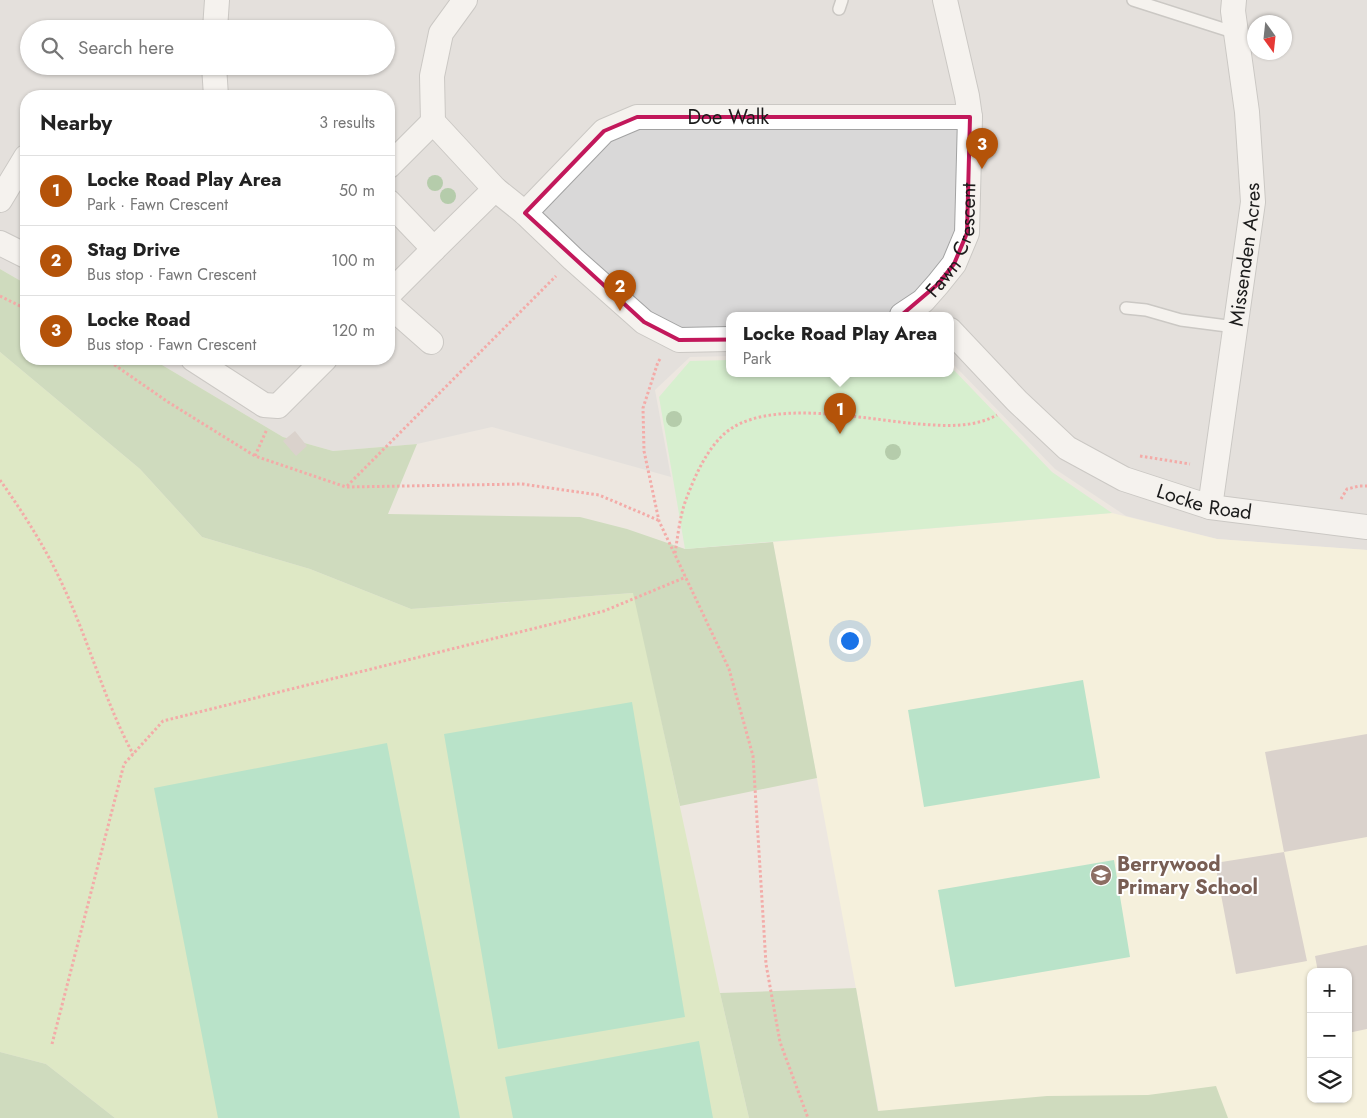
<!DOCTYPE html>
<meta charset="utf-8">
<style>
:root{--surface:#fff;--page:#f2f2f2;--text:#222;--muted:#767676;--line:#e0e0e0;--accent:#b45309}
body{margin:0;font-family:Jost,sans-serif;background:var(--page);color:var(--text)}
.controls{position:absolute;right:15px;bottom:15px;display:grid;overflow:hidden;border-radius:10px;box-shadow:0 1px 4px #0004}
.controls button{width:45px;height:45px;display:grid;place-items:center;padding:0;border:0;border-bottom:1px solid var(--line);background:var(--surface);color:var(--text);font:25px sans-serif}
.compass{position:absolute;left:1247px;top:15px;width:45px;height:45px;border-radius:50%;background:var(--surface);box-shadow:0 1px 4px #0004;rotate:165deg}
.you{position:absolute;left:849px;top:640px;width:18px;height:18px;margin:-12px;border:4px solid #fff;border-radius:50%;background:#1a73e8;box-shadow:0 0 0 8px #1a73e833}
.badge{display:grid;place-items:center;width:32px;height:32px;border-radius:50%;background:var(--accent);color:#fff;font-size:16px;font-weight:700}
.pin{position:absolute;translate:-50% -41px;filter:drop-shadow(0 1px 2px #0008)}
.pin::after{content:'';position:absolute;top:26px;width:18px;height:15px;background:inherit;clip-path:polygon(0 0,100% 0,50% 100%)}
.popup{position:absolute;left:726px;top:312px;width:228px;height:65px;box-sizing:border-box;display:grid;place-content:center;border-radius:10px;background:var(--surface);filter:drop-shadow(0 1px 4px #0005);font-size:16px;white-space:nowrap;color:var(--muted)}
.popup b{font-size:19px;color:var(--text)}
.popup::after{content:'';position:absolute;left:50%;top:100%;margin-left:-10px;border:10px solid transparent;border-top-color:var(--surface)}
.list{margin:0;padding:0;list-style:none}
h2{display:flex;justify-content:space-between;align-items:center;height:65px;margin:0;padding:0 20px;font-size:21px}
h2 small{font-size:16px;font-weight:400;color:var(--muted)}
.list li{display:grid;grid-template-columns:32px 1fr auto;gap:15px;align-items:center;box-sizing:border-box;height:70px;padding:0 20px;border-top:1px solid var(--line)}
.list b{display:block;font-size:19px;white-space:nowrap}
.list p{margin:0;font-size:16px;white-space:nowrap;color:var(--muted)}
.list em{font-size:16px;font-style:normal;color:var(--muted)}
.icon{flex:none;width:28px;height:28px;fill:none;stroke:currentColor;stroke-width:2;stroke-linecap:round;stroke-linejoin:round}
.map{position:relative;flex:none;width:1367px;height:1118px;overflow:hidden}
.search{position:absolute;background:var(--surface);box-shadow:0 1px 4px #0004;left:20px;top:20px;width:375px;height:55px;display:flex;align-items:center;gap:12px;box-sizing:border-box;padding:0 18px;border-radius:28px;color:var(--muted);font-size:19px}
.panel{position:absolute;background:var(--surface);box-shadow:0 1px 4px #0004;left:20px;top:90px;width:375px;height:275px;border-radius:20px}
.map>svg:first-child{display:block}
</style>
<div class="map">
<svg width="1367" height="1118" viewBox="0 0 1367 1118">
<rect width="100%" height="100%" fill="#ede7e0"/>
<path fill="#d9d8d8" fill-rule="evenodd" d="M0,0H1367V550L1217,539L1126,516L1055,469L950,361V315H730V356L690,357L655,390L671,477L492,427L417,444L333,451L283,437L152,359H389V96H26V284L0,269ZM1254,22H1284V52H1254ZM29,29H386V66H29Z"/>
<path fill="#fffad7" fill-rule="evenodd" d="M1112,513L1217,539L1367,550V1118H880L773,542ZM1311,972H1348V1099H1311Z"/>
<path fill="#cde9a4" d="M0,352L140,469L202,537L310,569L411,609L634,593L720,993L749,1118H115L46,1064L0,1052Z"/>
<path fill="#abcd94" d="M0,269L26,284V359H152L283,437L333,451L417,444L388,514L580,517L627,529L685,549L773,542L817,778L680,806L633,593L411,609L310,569L202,537L140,469L0,352Z
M856,988L878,1111L1047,1096L1148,1095L1216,1086L1228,1118H749L720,993Z
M0,1052L46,1064L115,1118H0Z"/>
<path fill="#bcf9ba" d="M730,360V373H950V366L1052,472L1112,513L685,549L659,397L690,361Z"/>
<path fill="#7bdead" d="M1083,680L1100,778L924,807L908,710Z
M632,702L685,1017L498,1049L444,734Z
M387,743L460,1118H218L154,788Z
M1114,860L1130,957L955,987L938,890Z
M699,1041L713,1118H513L505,1077Z"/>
<path fill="#c4b8b3" d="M295,431L307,446L296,456L283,441Z
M1367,734V837L1284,852L1265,752Z
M1284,852L1307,961L1236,974L1215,863Z
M1367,945V1029L1348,1033V972H1318L1315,956Z"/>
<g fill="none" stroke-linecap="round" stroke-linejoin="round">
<g stroke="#a2a2a2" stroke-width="14">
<path id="service" d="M1133,0L1236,33
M839,9L842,0
M1126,308L1146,310L1181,320L1235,327"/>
</g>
<g stroke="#a2a2a2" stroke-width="26">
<g id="minor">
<path d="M215,29L217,0"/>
<path d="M214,66L216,96"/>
<path d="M433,122L432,76L441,33L465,0"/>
<path d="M389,166L433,122"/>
<path d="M495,189L525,213L573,259L644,322L679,340L730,339"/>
<path d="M0,200L26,157"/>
<path d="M389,202L434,249L495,189L433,122"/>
<path id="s1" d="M525,213L604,131L637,117H970"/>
<path d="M0,243L26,256"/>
<path d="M389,294L434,249"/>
<path d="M389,305L431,342"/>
<path id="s2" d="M902,315L923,301L938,284L954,264L967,233L970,117L967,96L945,0"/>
<path id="s3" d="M950,330L1017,401L1067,448L1124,479L1210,507L1367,527"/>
<path d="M193,359L264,405L278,406L325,359"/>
<path id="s4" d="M1210,507L1253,202L1247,112L1233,11L1234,0"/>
</g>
</g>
<path stroke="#fb6264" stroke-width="3" stroke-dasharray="2.5 2.5" stroke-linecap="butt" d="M0,296L26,309
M106,359L168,402L255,456L346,487L522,484L599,495L658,520
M660,359L658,362L643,408L644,451L659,521L729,669L753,756L766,964L780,1042L808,1118
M255,456L267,429
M1140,456L1190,464
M0,480C24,514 47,550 64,588C89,642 105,702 133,754
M347,486L556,276
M1341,499L1347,489L1359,486H1367
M675,553C678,535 680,514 687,497C695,476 706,451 723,435C764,396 867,420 919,424C946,426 973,428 997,415
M52,1044L124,764L163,721L604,611L686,577"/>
<use href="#service" stroke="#fff" stroke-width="11"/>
<use href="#minor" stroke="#fff" stroke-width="24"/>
</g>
<g fill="#72aa6a">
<circle cx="435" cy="183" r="8"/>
<circle cx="448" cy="196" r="8"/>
<circle cx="674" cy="419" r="8"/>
<circle cx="893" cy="452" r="8"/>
</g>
<path d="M0 0H1367V1118H0ZM637,117H970L967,233L954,264L938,284L898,318L873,329L801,339L679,340L644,322L525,213L604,131Z" fill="#ede7e0" fill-opacity=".55" fill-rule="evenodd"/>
<path fill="none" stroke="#c2185b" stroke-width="4" stroke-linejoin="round" d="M637,117H970L967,233L954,264L938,284L898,318L873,329L801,339L679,340L644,322L525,213L604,131Z"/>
<defs>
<g id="school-disc" transform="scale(1.125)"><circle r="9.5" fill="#8d6e63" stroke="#fff"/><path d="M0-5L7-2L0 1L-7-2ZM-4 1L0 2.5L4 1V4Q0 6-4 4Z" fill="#fff"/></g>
</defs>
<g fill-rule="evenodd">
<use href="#school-disc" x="1101" y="875"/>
</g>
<g text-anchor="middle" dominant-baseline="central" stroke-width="4" stroke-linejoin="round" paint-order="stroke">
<g font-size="20" fill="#1b1b1b" stroke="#fff">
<text stroke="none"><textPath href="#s1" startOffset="241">Doe Walk</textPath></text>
<text stroke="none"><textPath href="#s2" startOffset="96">Fawn Crescent</textPath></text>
<text stroke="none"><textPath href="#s4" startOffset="255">Missenden Acres</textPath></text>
<text stroke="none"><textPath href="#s3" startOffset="315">Locke Road</textPath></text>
</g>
<g font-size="20" font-weight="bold" fill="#785e54" stroke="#fff" text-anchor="start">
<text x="1117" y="864">Berrywood<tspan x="1117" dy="23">Primary School</tspan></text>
</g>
</g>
</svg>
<div class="controls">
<button>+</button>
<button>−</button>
<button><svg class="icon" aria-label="layers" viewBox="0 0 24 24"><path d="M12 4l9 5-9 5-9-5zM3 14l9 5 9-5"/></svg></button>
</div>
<svg class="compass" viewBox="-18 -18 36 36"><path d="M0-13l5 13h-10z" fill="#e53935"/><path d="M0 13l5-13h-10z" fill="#767676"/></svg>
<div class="you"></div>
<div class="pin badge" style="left:840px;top:434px">1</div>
<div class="popup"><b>Locke Road Play Area</b>Park</div>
<div class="pin badge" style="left:620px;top:311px">2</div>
<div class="pin badge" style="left:982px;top:169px">3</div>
<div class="search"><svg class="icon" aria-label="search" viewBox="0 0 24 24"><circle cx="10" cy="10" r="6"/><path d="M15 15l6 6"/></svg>Search here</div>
<section class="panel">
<h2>Nearby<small>3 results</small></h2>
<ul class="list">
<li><span class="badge">1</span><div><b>Locke Road Play Area</b><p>Park · Fawn Crescent</p></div><em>50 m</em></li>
<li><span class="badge">2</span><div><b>Stag Drive</b><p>Bus stop · Fawn Crescent</p></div><em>100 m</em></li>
<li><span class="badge">3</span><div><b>Locke Road</b><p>Bus stop · Fawn Crescent</p></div><em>120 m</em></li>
</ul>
</section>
</div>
